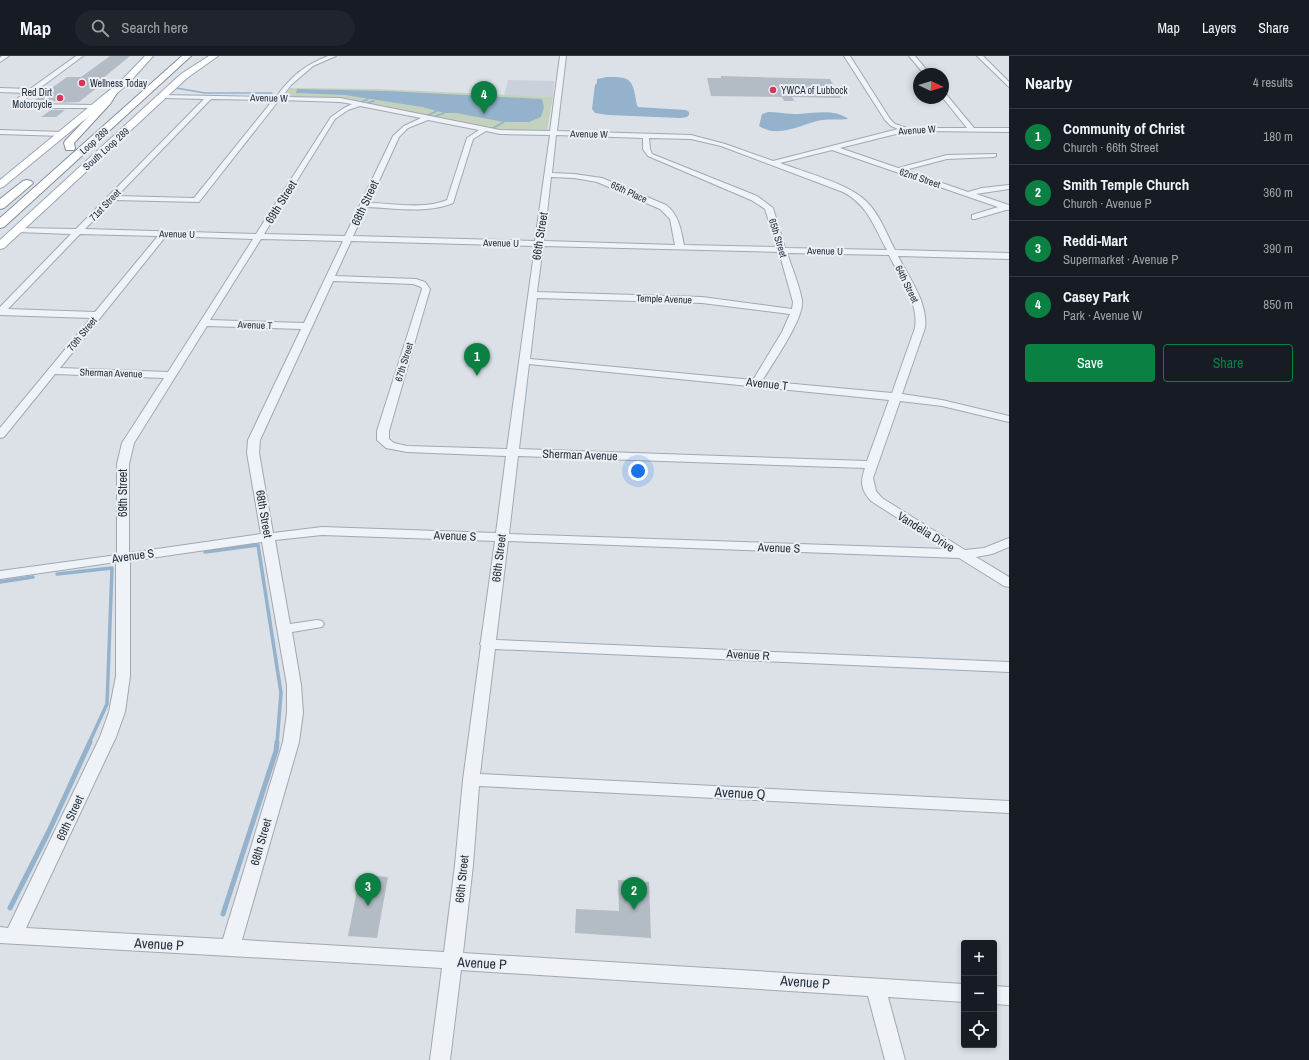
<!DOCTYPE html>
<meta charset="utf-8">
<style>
:root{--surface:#171b24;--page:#20242c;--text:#f1f3f6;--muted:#9ea1a6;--line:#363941;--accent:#0b8043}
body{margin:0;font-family:"Archivo Narrow",sans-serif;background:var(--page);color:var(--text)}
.controls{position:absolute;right:12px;bottom:12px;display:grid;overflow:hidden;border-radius:4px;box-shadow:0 2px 6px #0003}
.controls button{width:36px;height:36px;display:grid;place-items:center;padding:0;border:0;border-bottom:1px solid var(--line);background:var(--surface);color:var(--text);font:20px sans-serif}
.compass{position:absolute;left:913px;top:12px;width:36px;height:36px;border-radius:50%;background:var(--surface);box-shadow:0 2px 6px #0003;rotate:94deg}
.you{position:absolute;left:638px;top:415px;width:14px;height:14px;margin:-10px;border:3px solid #fff;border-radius:50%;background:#1a73e8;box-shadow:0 0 0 6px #1a73e833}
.badge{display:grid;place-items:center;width:26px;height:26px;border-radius:50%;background:var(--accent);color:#fff;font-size:13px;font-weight:700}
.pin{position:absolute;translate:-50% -33px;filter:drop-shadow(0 1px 2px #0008)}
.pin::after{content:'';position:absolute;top:21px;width:14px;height:12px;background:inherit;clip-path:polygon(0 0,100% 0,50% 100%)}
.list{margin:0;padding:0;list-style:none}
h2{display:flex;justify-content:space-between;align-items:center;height:52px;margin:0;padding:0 16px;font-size:17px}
h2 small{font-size:13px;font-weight:400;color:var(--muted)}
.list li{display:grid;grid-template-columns:26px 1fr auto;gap:12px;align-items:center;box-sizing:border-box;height:56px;padding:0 16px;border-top:1px solid var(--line)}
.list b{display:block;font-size:15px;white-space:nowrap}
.list p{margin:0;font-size:13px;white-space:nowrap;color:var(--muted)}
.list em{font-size:13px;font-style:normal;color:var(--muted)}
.actions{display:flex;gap:8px;padding:12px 16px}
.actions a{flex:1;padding:9px 0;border:1px solid var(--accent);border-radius:4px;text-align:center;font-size:14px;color:var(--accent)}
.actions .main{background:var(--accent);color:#fff}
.icon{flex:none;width:22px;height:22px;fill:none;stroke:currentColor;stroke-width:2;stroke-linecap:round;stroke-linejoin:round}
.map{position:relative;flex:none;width:1009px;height:1004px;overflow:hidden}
header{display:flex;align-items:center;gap:24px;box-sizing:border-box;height:56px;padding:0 20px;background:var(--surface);border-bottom:1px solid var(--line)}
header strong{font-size:19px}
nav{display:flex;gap:22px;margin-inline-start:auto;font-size:14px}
.search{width:280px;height:36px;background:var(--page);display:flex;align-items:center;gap:10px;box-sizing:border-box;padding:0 14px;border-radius:22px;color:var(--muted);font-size:15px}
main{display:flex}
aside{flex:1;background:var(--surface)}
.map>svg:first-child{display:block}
</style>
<header>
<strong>Map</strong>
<div class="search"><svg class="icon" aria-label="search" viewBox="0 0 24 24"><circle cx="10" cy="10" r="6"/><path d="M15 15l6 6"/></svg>Search here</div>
<nav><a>Map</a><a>Layers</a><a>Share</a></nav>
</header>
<main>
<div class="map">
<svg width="1009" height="1004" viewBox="0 0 1009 1004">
<rect width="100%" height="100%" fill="#dce1e8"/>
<path fill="#cad1da" d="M508,24L554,25L553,41L504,40Z"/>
<path fill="#c4d2bd" d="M290,32L376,33L553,41L547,75H507L487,73L349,44L284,40Z"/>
<path fill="#94b2cb" d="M607,21C624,21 632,20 635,39C636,43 636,48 638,51L686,54L689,56V59L687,61L680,62L608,59L595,57L592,53L595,29L597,27V23Z
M297,33L386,35L542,43L544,51L541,61L529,66H504L456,57H444L422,51L345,39L296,37Z
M768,56C777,56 787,58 796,58C812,58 834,52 848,63C839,64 831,63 822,64C800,68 780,83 759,70L762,58Z"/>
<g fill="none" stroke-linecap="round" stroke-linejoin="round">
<path stroke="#94b2cb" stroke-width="1.5" d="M128,31H130
M176,32L205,37H272
M361,46L368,43
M367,47L374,45
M426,60L437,55
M433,61L444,57
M491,73L504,66"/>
<path stroke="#94b2cb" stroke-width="3.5" d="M205,496L258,489L281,637L277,687
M57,518L112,512L107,648L89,687
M0,526L33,521"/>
<path stroke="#94b2cb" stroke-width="5" d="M10,852L49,775L90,686
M223,858L276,695L277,686"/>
</g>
<path fill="#b3bbc5" d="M110,0H130L102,23H108L79,46L59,47L61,45L35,44L67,21H81Z
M721,20L830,23L841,42L792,41L794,45H784L782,41L711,40L707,22H721Z
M51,54H65L56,61H41Z
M360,819L388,821L377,882L348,880Z
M618,824L649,826L651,882L575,877L576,853L619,855Z"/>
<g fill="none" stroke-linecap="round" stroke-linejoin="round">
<g stroke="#a1a8b2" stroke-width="2">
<path id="minor" d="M2,0H9L0,6V2Z
M76,0H83L21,46L27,48L95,49L98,51L97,52H26L13,46L25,37L0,36V32L30,33Z
M328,0H336L313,10L291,29L282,41L340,42L500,74L550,75L560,0H566L557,75L691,79L725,88L773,105L898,73L891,70L885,64L844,0H850L890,63L895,68L907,72H967L943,42V36L945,37L974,72H1009V76L922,75L900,77L840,92L898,112L947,99L996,98V100L994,101L947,103L905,114L968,136L982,132L1009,129V133L976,138L1009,149V154H1006L975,163H972V159L998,151L832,94L780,107C804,116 850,128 867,146C880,159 887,179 895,194L1009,197V203L898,200C909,222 928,246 925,272L902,338L942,344L1009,360V366L942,350L900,345L873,422L876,435L882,442L965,494L984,492L1009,482V491L992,498L976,501L1009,521V531L1004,530L959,502L508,485L496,584L1009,606V616L495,593L480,718L1009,745V757L479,730L473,809L463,897L964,928V946L888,941L905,1004H885L868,940L461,914L450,1004H430L442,912L0,887V871L8,872L100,681L109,656L116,620V506L0,523V515L117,499V408L122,387L164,322L55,318L4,381L0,382V372L91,262L0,259V251L71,178L17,176L13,174L17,172L76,173L204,43L164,42L161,40L162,39L276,41C292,20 303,10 328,0ZM211,43L273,44L194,142L117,140ZM279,44L340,46L352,48L344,52L331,61L256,178L85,173L113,144L199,146ZM360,50L421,62L404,70L393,80L345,180L264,178L335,63L348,54ZM428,64L479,74L467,82L447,144C423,154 393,147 369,147L399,81L408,72ZM486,75L500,78L550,79L535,185L353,180L367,151C395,152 426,158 453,147L473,83ZM556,79L643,82V93L648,100L751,144L765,153L777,191L684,189C681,174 679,159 666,149L602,122L574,118L552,117ZM649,82L691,83L721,90L843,136C868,149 874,171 887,194L785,192L773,152L757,140L652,98L650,93ZM551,121L574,122L597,126L660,153L670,163L675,189L544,185ZM80,178L158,180L95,256L8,253ZM166,180L253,183L168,316L60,312ZM261,183L343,185L304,267L210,264ZM351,185L535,190L507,393L407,390L394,387L389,383V375L430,233L425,226L416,223L335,220ZM543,190L779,196L793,246L792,253L702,241L537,236ZM787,197L889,199C900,222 919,246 915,272L892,337L762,325C772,308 805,262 802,244C799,228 792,212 787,197ZM333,225L413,228L421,231L422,233L377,375V384L386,392L407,396L506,400L496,477L322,471L273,477L259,397L260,384ZM537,242L702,247L790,258L782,276L753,324L530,303ZM207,270L301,273L248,384L247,397L261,478L129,497V408L134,387ZM529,308L889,344L867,405L519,393ZM518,400L865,412C860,426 861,434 871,445L946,493L509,478ZM322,479L495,485L481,585L480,588L481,590L463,724L455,809L444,896L242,884L299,686L303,657L301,629L292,576L322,571L324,568L322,565L317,564L290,568L275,484ZM262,486L287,629V657L283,686L223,883L26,872L116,681L125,656L130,620V505Z
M909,0H915L930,18H924Z
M977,0H983L1009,26V31Z
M0,74L62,76L65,78L62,80L0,78Z
M994,930L1009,931V949L994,948Z"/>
</g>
<g stroke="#9ba7b4" stroke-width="2">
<path id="major" d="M145,0H153L128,28L3,131L0,132V124L122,24Z
M209,0H218L187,22L4,192L0,193V184L181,18Z"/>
</g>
<g stroke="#83909f" stroke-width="2">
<path id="highway" d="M182,0H191L4,171L0,172V162Z
M112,34L117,37L110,48L74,87L75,92L74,94H66L64,87L65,85L103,45L109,35Z
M27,124L31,125L33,127L31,129L4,152L0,153V143L23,125Z"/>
</g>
<use href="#minor" fill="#eff2f6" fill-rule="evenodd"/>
<use href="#major" fill="#fff" fill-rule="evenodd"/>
<use href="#highway" fill="#fff" fill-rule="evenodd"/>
</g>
<g fill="#d73659" stroke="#ecf0f5" stroke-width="1.5">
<circle cx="82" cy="27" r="4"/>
<circle cx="773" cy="34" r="4"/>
<circle cx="60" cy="42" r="4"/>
</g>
<g text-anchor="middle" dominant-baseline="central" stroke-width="4" stroke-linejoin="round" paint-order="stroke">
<g font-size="10" fill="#25303f" stroke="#ecf0f5" text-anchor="start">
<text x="90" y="27">Wellness Today</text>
<text x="781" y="34">YWCA of Lubbock</text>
<text x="52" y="36" text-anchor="end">Red Dirt<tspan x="52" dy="12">Motorcycle</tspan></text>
</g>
<g font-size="10" fill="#25303f" stroke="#ecf0f5">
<text transform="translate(269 42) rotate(1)">Avenue W</text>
<text transform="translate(917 74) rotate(-4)">Avenue W</text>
<text transform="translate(589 78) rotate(1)">Avenue W</text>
<text transform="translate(94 85) rotate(-42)">Loop 289</text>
<text transform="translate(106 93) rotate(-42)">South Loop 289</text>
<text transform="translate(920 122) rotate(19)">62nd Street</text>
<text transform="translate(629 136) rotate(24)">65th Place</text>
<text transform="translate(105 149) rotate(-46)">71st Street</text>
<text transform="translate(177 178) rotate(1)">Avenue U</text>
<text transform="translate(778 182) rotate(73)">65th Street</text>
<text transform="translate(501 187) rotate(1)">Avenue U</text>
<text transform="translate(825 195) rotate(1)">Avenue U</text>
<text transform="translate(907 228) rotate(64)">64th Street</text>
<text transform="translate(664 243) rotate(2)">Temple Avenue</text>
<text transform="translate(255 269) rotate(2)">Avenue T</text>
<text transform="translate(82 278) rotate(-51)">70th Street</text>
<text transform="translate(404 306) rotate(-73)">67th Street</text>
<text transform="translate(111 317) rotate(2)">Sherman Avenue</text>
</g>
<g font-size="12" fill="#25303f" stroke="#ecf0f5">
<text transform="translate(281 146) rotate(-58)">69th Street</text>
<text transform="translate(365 147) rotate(-65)">68th Street</text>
<text transform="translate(540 180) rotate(-81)">66th Street</text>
<text transform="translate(767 328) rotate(6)">Avenue T</text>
<text transform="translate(580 399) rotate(2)">Sherman Avenue</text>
<text transform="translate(123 437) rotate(-90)">69th Street</text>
<text transform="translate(264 458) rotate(80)">68th Street</text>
<text transform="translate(926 476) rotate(32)">Vandelia Drive</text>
<text transform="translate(455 480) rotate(2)">Avenue S</text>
<text transform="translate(779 492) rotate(2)">Avenue S</text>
<text transform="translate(133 500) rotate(-8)">Avenue S</text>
<text transform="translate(499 502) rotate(-83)">66th Street</text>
<text transform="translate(748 599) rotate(3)">Avenue R</text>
<text transform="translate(70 762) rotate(-65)">69th Street</text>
<text transform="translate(261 786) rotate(-74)">68th Street</text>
<text transform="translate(462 823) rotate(-84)">66th Street</text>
</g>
<g font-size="14" fill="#25303f" stroke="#ecf0f5">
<text transform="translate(740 737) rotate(3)">Avenue Q</text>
<text transform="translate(159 888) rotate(3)">Avenue P</text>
<text transform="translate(482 907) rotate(3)">Avenue P</text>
<text transform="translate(805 926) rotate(4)">Avenue P</text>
</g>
</g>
</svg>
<div class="controls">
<button>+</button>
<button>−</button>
<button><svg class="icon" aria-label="locate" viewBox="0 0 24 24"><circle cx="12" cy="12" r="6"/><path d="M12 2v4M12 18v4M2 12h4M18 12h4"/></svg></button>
</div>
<svg class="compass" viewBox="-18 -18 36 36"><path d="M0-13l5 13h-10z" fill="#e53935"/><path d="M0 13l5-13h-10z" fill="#9ea1a6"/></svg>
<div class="you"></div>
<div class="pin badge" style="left:477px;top:320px">1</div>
<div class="pin badge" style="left:634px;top:854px">2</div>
<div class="pin badge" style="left:368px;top:850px">3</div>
<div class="pin badge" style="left:484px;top:58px">4</div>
</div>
<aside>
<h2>Nearby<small>4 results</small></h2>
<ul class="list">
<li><span class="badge">1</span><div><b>Community of Christ</b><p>Church · 66th Street</p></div><em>180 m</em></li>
<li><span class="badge">2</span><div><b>Smith Temple Church</b><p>Church · Avenue P</p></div><em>360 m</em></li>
<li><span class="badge">3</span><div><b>Reddi-Mart</b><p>Supermarket · Avenue P</p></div><em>390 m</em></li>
<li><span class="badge">4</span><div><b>Casey Park</b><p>Park · Avenue W</p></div><em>850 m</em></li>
</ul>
<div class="actions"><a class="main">Save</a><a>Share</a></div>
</aside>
</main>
